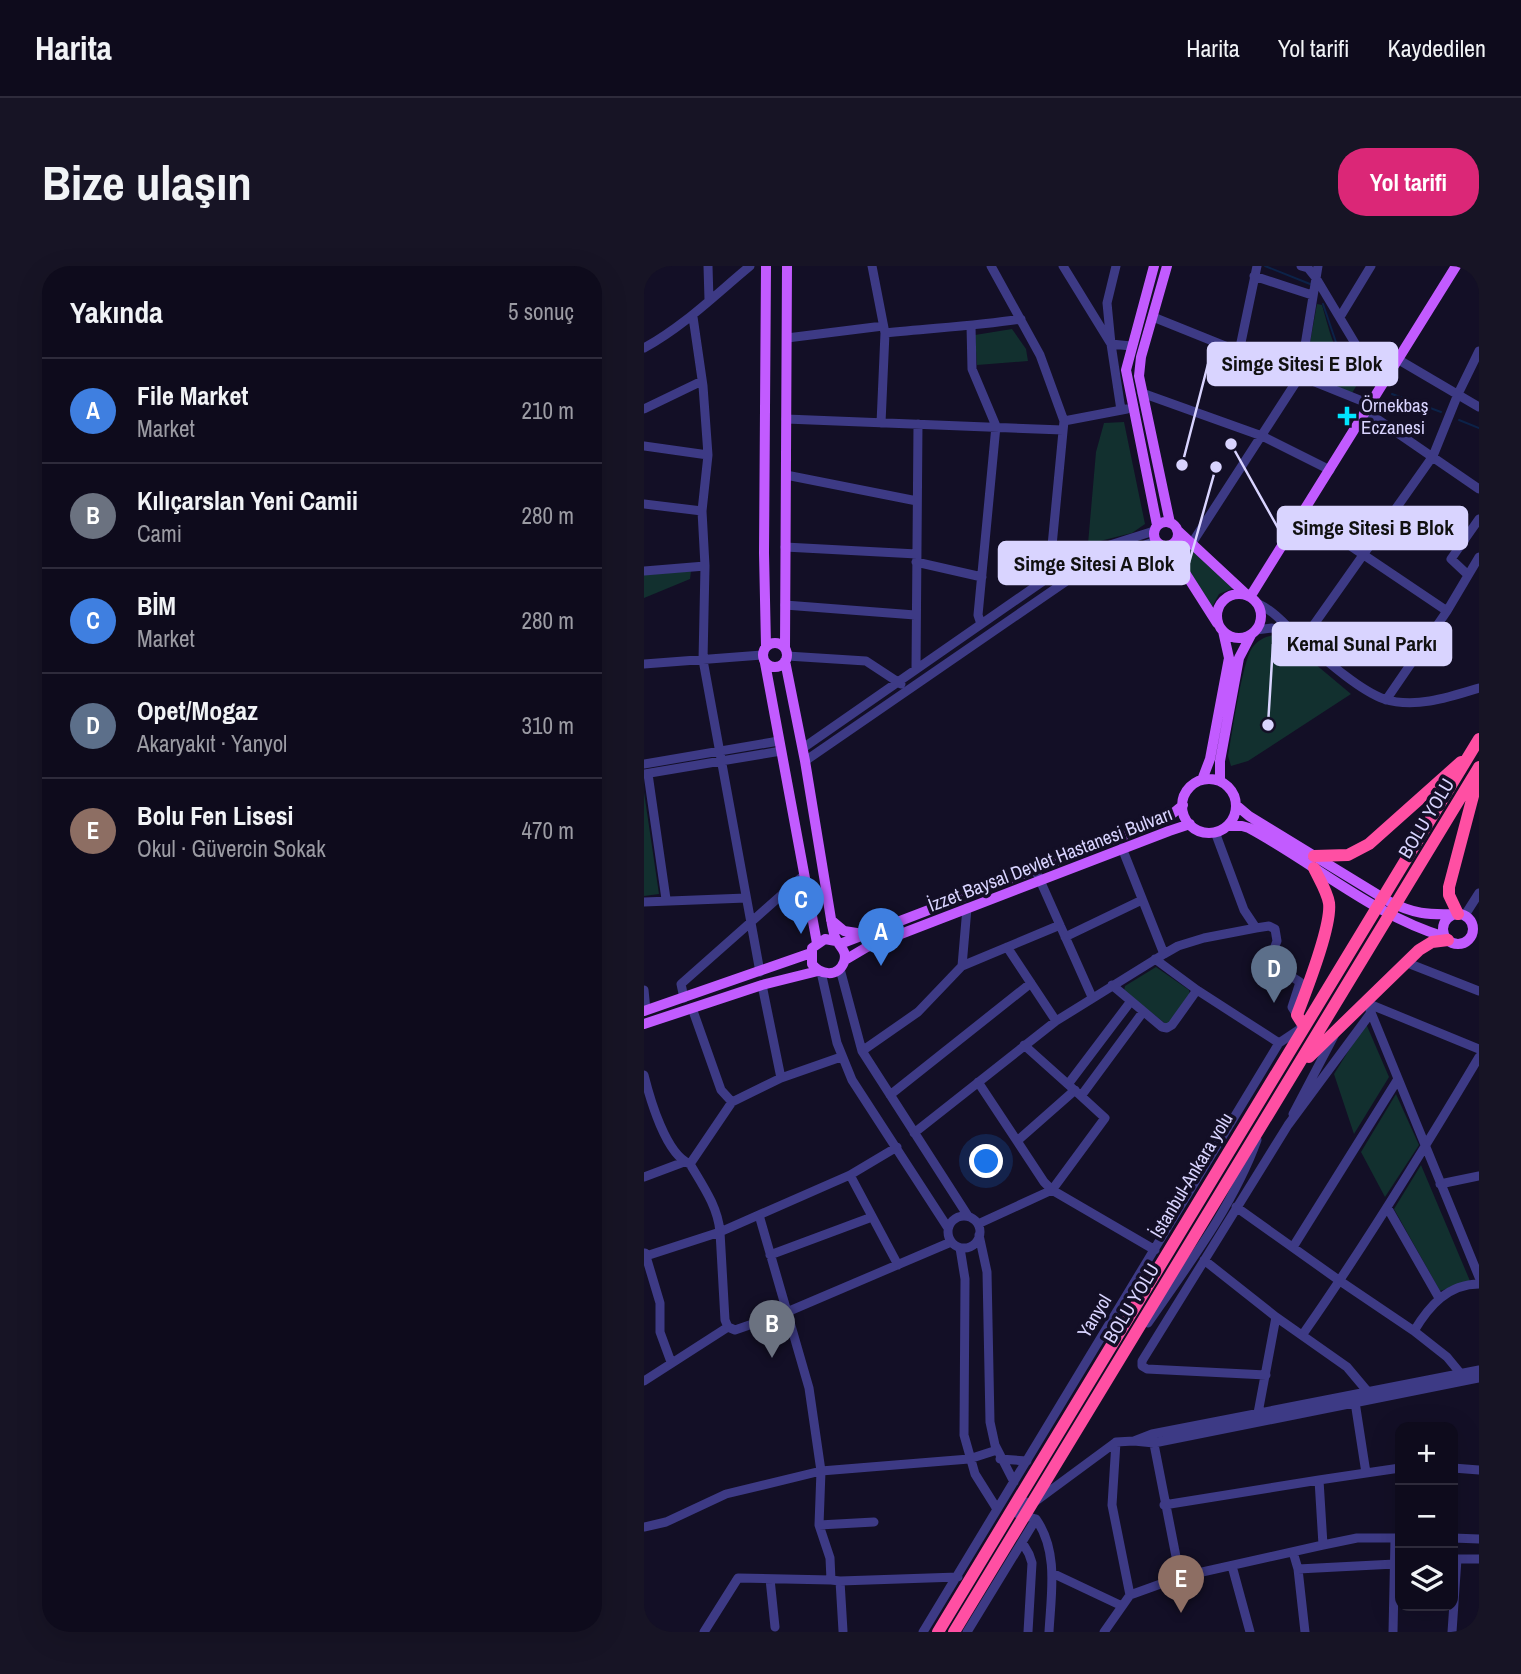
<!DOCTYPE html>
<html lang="tr">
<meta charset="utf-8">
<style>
:root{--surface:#0e0b1c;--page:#171425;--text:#f1f3f6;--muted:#9b9ba3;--line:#2e2b3b;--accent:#db2777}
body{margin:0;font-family:"Archivo Narrow",sans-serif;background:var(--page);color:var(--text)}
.controls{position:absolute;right:21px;bottom:21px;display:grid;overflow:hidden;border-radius:14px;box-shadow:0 7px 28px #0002}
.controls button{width:63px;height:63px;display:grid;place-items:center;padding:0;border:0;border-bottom:2px solid var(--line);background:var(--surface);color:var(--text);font:35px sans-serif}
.you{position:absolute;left:343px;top:896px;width:24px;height:24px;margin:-18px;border:5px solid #fff;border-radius:50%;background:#1a73e8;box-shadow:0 0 0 10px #1a73e833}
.badge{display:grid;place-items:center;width:46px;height:46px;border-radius:50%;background:var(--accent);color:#fff;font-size:23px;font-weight:700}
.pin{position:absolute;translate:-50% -58px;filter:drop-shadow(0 2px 4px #0008)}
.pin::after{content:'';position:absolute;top:37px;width:24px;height:21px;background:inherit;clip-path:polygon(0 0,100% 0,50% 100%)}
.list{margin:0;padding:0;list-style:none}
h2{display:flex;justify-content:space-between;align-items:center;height:91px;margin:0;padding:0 28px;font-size:30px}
h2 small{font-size:23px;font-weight:400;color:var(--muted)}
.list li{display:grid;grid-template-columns:46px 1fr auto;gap:21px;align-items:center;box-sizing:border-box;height:105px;padding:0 28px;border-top:2px solid var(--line)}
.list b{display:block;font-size:26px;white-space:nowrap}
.list p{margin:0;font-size:23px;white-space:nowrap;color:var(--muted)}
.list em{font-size:23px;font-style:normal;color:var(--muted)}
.icon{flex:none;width:38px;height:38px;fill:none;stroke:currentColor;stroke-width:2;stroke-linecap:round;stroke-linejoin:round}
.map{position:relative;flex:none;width:835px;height:1366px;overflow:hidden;border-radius:28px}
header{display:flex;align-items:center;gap:42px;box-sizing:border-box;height:98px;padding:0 35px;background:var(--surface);border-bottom:2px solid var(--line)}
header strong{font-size:33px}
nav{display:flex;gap:38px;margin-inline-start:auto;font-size:24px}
.intro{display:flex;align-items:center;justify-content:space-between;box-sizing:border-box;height:168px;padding:0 42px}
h1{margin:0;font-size:49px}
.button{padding:18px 32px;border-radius:28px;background:var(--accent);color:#fff;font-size:24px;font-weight:700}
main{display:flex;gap:42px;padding:0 42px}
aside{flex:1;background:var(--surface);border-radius:28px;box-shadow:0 7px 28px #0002}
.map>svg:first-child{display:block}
</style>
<header>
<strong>Harita</strong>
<nav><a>Harita</a><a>Yol tarifi</a><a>Kaydedilen</a></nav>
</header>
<div class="intro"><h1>Bize ulaşın</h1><a class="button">Yol tarifi</a></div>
<main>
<aside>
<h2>Yakında<small>5 sonuç</small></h2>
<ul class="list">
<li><span class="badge" style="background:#3f7fe0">A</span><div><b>File Market</b><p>Market</p></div><em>210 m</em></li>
<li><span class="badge" style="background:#6b7280">B</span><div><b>Kılıçarslan Yeni Camii</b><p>Cami</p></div><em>280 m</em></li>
<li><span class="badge" style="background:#3f7fe0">C</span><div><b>BİM</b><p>Market</p></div><em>280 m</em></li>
<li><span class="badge" style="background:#5c6f8a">D</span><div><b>Opet/Mogaz</b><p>Akaryakıt · Yanyol</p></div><em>310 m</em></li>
<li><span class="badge" style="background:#8d6e63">E</span><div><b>Bolu Fen Lisesi</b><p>Okul · Güvercin Sokak</p></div><em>470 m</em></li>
</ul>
</aside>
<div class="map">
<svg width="835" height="1366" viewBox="0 0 835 1366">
<rect width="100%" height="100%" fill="#130f26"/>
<path fill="#12302f" d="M673,38L678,39C687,70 691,93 716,114L708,127L666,109L661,104Z
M368,63L382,83L384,95L333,99L331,69Z
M480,156L501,258L488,267L444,278L452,186L460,157Z
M537,275L592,321L575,328L567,343L530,282Z
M47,305L46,313L0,332V309Z
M631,369L646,377L707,428L604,495L587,500L584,490C588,468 598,397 608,382C614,374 621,370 631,369Z
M0,526L15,628L0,630Z
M512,701L545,724L546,729L526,757L522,758L480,725L481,720Z
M720,760H723L745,811L710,868L690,808Z
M752,828L775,879L741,931L717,886Z
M777,899L826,1015L796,1025L750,943Z"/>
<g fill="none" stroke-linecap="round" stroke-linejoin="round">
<path stroke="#0c2248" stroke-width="2" d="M621,0L666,18
M679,38L698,94L706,104L729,119
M748,128L797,146
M815,154L835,162"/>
<path stroke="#3d3a85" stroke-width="9" d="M64,0L65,34
M228,0L241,67L237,157
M347,0L396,89L420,155L405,311
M419,0L467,78L477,144
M472,0L463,37L467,78L487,80
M657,0L664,2L672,12L721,94L744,112
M0,4L6,0
M610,10L668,29
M49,51L59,120L64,189L58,245L61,300L59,394L116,706
M509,51L728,139
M696,51L727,0
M327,60L328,103L352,160L334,349L337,358
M241,67C286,62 331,60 377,53
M143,72L239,60
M0,82C40,60 71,29 106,0
M595,86L613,0
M755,94L835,141
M498,127L618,170L686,204
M0,143L58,115
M723,146L835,223
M142,153L419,164
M420,155L483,143
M0,180L64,189
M142,209L273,235
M0,238L58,245
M659,248L803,345
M548,277L656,110L674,0
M141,281L273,288
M272,296L338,311
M0,305L61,300
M824,309L807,293L835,253
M613,337C630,345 640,358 654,370C676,389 714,424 740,433C771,443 806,431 835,422
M141,339L271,349
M612,364L628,362L651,369
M659,374L789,190L814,128L835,85
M143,390L222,395L257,418
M0,398L118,389
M272,403L274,158
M742,434L803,345L835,291
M159,482L405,311L444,286L510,265
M161,495L424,314L462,293L512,275
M0,498L135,475
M0,508L137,485
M4,508L22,633
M571,566L600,644L612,662
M478,582L520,688
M391,603L448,731
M0,636L102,632
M821,649L835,627
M421,671L498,634
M363,681L412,755
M511,693L553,724L635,777
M761,696L835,725
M318,700L416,659
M196,703L218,785L324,950
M177,706L193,777L208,814L304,962
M468,719L518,761L523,762L528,759L553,724
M0,724L2,744
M40,732L37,718L160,609
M725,738L835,783
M48,742L77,824L88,836L137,812L118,719
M726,744L835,1011
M380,779L437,830L499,746
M218,785L274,746L318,700L323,642
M0,809C6,833 22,889 46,898
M137,812L197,791
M334,816L373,875L431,824
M425,817L487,735
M246,829L387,717
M437,830L461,852L408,924L511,984
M649,848L690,770
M270,867L412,755L520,688L534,680L560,672L612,662L625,660L631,663L633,675L625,696L656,716L648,741L653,749
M206,909L254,999
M0,911L40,896
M796,918L835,910
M592,941L696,1015L770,1065C785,1040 804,1018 835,1018
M743,941L795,1032
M115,949L165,1122L177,1205L175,1259L186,1292L187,1314L196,1315
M304 966a16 16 0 1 1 32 0a16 16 0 1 1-32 0Z
M334,958L408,924L400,916L373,875
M335,969L343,1006L346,1156L351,1179L370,1216
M649,981L754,813
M316,982L321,1013L320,1169L331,1208L353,1243
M1,987L16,1037V1066L27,1096
M126,989L228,951
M2,990L76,966C74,941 59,920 46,898L88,836
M560,994L632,1051L703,1101L724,1126
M504,1057C544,999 589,940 613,874
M84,1061L81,1054L76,966L206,909L253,881
M770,1065L803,1091L817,1108
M659,1068C722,978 779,885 835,791
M835,1104L508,1168L490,1175L510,1177L835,1112
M622,1109L503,1103L498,1100V1095L644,859L726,748
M0,1115L84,1061L91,1064L143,1046L307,976
M711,1136L722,1207L756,1202
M614,1147L632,1051
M509,1173L536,1311
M356,1193L383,1195
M809,1202L835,1204
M392,1235L472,1176L490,1175
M520,1239L675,1214
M392,1253C415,1286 407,1328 405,1366
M175,1259L230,1256
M0,1261L22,1256L82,1228L177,1205L325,1193L353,1184
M809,1272L835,1273
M378,1276L385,1288L388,1297L384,1366
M679,1279L675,1214L722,1207
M649,1286L654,1303L661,1366
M809,1293H835
M588,1300L606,1366
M654,1303L751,1298
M408,1307L478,1340
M126,1313L131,1361
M486,1329L536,1311L679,1279L713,1272H756
M199,1365L196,1315L314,1311
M60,1366L94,1312L187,1314
M279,1366L635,777L659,761
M323,1366L392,1253L374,1248L382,1236
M460,1366L486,1329L468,1239L472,1176
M749,1366L751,1272
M808,1366L813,1293"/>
<path stroke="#c25bff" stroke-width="10" d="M122,0L120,287L122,380
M510,0L482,104L513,259
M523,0L497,91L495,110L526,257
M510 268a12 12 0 1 1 24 0a12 12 0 1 1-24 0Z
M533,264L604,330
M524,280L573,357
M573 350a22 22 0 1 1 44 0a22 22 0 1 1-44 0Z
M606,331L812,0
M119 389a12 12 0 1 1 24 0a12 12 0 1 1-24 0Z
M141,382L143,0
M141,395L161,495L187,653C188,659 189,665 191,671C194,680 204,684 200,696C194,712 176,709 168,698V682L181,673L192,675
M121,397L173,677
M538 540a27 27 0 1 1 54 0a27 27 0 1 1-54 0Z
M558,514L566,493L585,392L579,365
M576,515V495L595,392L607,369
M592,539L605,550L744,635C770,648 783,649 812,648
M583,560H598L605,562C670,597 730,650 801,671
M799 663a15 15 0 1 1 30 0a15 15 0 1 1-30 0Z
M187,654L200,665L219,668
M196,678L522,553L539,539
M201,694L223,681L525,565L546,558
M0,745L167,687
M0,758L118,719L174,705"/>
<path stroke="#ff4fa3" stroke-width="12" d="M670,590L704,589L725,578L817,496
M814,648L805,629V621L834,511
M660,760L653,749C662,725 688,660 685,637C683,625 675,613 670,602
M665,791L775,684L788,676L804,674
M294,1366L835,473
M310,1366L835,501"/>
</g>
<path fill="#00e5ff" stroke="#130f26" stroke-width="2.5" d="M699.5 139.5h7v7h7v7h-7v7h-7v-7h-7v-7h7z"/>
<g text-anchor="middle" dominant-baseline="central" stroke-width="7" stroke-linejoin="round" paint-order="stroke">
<g font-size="19" fill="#d9d4ff" stroke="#130f26" text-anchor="start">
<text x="717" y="139">Örnekbaş<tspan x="717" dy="22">Eczanesi</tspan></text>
</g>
<g font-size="19" fill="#d9d4ff" stroke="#130f26">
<text transform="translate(782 552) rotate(-59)">BOLU YOLU</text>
<text transform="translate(406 593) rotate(-21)">İzzet Baysal Devlet Hastanesi Bulvarı</text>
<text transform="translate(547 909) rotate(-59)">İstanbul-Ankara yolu</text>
<text transform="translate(487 1037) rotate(-59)">BOLU YOLU</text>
<text transform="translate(450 1050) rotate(-59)">Yanyol</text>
</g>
</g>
<path fill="none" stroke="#d9d4ff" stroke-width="2.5" d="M538 199L564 98M587 178L634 262M572 201L545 297M624 459L629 378"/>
<g fill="#d9d4ff" stroke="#130f26" stroke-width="2.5">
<circle cx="538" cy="199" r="7"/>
<circle cx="587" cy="178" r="7"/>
<circle cx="572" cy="201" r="7"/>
<circle cx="624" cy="459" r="7"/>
</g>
<g fill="#d9d4ff" stroke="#d9d4ff" stroke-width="2.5">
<rect x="564" y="77" width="189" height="42" rx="7"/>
<rect x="634" y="241" width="189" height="42" rx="7"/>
<rect x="355" y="276" width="190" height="42" rx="7"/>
<rect x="629" y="357" width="178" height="42" rx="7"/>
</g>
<g font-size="21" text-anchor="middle" font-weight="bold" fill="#111">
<text x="658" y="105">Simge Sitesi E Blok</text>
<text x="729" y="269">Simge Sitesi B Blok</text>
<text x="450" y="305">Simge Sitesi A Blok</text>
<text x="718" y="385">Kemal Sunal Parkı</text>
</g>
</svg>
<div class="controls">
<button>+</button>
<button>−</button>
<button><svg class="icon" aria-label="layers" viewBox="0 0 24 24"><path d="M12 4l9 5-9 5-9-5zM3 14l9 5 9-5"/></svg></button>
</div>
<div class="you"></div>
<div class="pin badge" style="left:237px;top:700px;background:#3f7fe0">A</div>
<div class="pin badge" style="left:128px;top:1092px;background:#6b7280">B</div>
<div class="pin badge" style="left:157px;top:668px;background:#3f7fe0">C</div>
<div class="pin badge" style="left:630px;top:737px;background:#5c6f8a">D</div>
<div class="pin badge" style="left:537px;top:1347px;background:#8d6e63">E</div>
</div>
</main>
